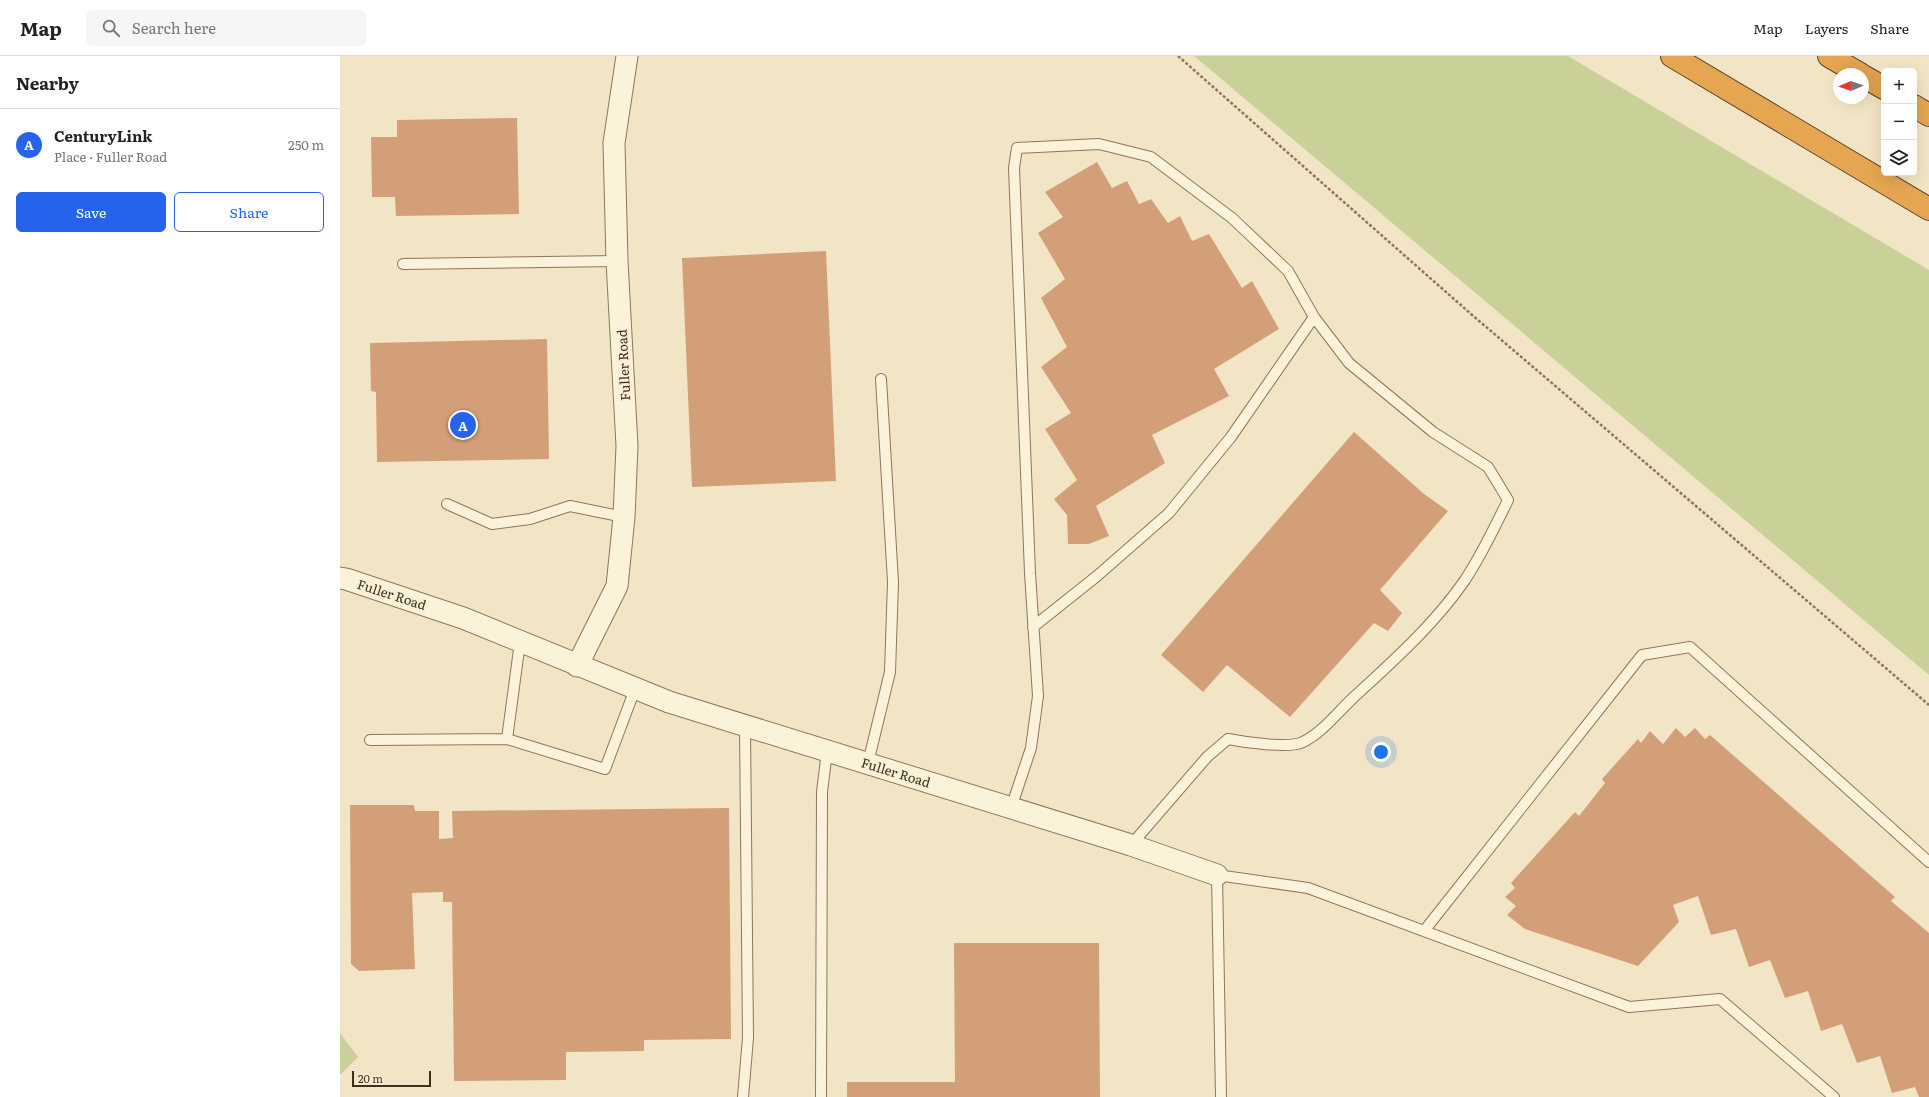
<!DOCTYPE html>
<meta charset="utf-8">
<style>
:root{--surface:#fff;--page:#f6f6f6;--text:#222;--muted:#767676;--line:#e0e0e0;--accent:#2563eb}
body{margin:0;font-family:Literata,serif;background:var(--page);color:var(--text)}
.controls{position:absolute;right:12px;top:12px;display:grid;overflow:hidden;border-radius:6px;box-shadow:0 4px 16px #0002}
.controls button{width:36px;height:36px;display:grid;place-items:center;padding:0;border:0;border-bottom:1px solid var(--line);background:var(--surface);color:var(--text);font:20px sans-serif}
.compass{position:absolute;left:1493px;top:12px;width:36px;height:36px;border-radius:50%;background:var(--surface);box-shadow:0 4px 16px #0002;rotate:268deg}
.scale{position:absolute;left:12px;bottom:10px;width:79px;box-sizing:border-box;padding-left:4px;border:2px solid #3e2e1e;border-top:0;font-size:11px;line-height:14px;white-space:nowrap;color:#3e2e1e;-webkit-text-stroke:3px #f8efd6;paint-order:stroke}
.you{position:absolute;left:1041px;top:696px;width:14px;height:14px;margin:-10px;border:3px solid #fff;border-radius:50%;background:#1a73e8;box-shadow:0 0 0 6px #1a73e833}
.badge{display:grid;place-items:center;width:26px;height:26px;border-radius:50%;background:var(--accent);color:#fff;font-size:13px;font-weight:700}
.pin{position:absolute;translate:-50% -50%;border:2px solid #fff;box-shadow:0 1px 4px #0006}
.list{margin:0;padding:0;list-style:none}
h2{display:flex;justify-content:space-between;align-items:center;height:52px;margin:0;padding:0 16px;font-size:17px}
h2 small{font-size:13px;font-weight:400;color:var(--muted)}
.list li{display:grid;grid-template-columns:26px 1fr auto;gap:12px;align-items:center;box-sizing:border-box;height:72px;padding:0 16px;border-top:1px solid var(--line)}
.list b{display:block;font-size:15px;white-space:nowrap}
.list p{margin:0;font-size:13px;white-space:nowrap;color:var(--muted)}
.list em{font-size:13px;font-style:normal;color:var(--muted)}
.actions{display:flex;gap:8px;padding:12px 16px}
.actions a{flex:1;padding:9px 0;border:1px solid var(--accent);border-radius:6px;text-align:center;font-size:14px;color:var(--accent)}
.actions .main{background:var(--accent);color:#fff}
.icon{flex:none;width:22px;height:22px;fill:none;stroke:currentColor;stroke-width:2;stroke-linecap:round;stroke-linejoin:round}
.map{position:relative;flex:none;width:1589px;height:1041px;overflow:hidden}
header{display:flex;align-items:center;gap:24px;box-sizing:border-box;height:56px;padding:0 20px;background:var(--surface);border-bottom:1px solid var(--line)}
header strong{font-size:19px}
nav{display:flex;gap:22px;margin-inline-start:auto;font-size:14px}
.search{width:280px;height:36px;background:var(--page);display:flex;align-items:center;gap:10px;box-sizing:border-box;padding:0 14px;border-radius:6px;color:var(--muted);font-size:15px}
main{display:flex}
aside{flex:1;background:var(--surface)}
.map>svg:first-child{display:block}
</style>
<header>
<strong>Map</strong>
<div class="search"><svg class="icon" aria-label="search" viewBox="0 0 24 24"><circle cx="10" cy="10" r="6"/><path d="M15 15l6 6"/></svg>Search here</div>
<nav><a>Map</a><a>Layers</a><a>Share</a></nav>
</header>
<main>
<aside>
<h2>Nearby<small></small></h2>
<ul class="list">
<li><span class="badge">A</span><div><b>CenturyLink</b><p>Place · Fuller Road</p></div><em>250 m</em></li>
</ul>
<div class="actions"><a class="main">Save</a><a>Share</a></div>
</aside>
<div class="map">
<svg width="1589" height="1041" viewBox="0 0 1589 1041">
<rect width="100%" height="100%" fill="#f2e5c5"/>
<path fill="#cad198" d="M854,0H1228L1589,214V619Z
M0,977L18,1001L0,1019Z"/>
<path fill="#d39f79" d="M177,62L179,158L56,160L55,141H32L31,81H57V64Z
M757,106L772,132L787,125L799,148L811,143L828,167L840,160L852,185L869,178L902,232L912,225L939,273L874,313L889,340L812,379L825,407L756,450L769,480L749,488H728L727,459L714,443L737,424L705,373L731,357L701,311L727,291L701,242L725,223L698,177L723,161L705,136Z
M486,195L496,425L352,431L342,202Z
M207,283L209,403L37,406L36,336L31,335L30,287Z
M1014,376L1084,438L1108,455L1040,534L1062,557L1048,575L1034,567L950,661L887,609L863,636L821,599Z
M1336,672L1345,681L1355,672L1365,683L1370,679L1555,841L1551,845L1589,877V1041H1579L1575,1031L1552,1037L1540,1000L1517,1007L1502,968L1481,975L1468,935L1445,942L1430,904L1409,911L1396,873L1371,879L1358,840L1333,849L1339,866L1298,910L1185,873L1167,859L1176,850L1165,841L1175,832L1171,827L1235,756L1239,760L1265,727L1262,723L1298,683L1301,687L1310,675L1323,688Z
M10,749H74L75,755H99V783L113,782L112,755L389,752L391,983L304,984V995L226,996V1024L114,1025L112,846H103V836L72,837L75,913L19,915L11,908Z
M614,887H759L760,1041H507V1026H615Z"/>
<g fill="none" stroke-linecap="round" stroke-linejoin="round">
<g stroke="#8f7659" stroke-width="12">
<path id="service" d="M63,208L277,205
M107,448L152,468L190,463L230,450L284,461
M693,571L757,520L829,457L891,381L974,261
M167,683L180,586
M30,684L167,683L265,713L295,633
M528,707L550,616L553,526L541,323
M671,752L691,692L698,640L690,517L674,112L677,92L759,88L811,101L892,162L948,215L974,261L1009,307L1093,376L1148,411L1168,444C1155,471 1142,498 1125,524C1094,569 1053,605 1013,642C997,657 982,677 963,686C950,693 903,686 888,683L867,701L791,789
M1084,875L1302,599L1350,591L1589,806
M403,1041L408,982L405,670
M481,1041L482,736L487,695
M881,1041L877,819L968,832L1289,951L1380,943L1494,1041"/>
</g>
<g stroke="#8f7659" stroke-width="23">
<path id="minor" d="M0,522L6,523L123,562L329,646L791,789L877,819
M237,610L277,530L284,461L287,390L277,205L274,87L287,0"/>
</g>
<g stroke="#5c442e" stroke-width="24">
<path id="motorway" d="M1332,0L1589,153
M1489,0L1520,18
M1523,20L1544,32
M1574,50L1589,59"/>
</g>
<path stroke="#8f7659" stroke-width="2.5" stroke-dasharray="3 2" stroke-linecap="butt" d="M838,0L1131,258L1589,649"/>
<use href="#service" stroke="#fbf2da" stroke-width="10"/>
<use href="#minor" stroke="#fbf2da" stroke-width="21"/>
<use href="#motorway" stroke="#e6a651" stroke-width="22"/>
</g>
<g text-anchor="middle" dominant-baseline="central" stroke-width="3" stroke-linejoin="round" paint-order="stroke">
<g font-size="13" fill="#3e2e1e" stroke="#f8efd6">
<text transform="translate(283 309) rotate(-93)">Fuller Road</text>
<text transform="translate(52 538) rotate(18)">Fuller Road</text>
<text transform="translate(556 716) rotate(17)">Fuller Road</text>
</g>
</g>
</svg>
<div class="controls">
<button>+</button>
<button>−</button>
<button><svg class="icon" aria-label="layers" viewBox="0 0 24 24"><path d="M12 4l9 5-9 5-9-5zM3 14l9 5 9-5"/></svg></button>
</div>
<svg class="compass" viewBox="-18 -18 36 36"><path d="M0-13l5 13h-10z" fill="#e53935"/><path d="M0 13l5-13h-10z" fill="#767676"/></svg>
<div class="scale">20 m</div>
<div class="you"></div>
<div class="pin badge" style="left:123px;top:369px">A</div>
</div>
</main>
